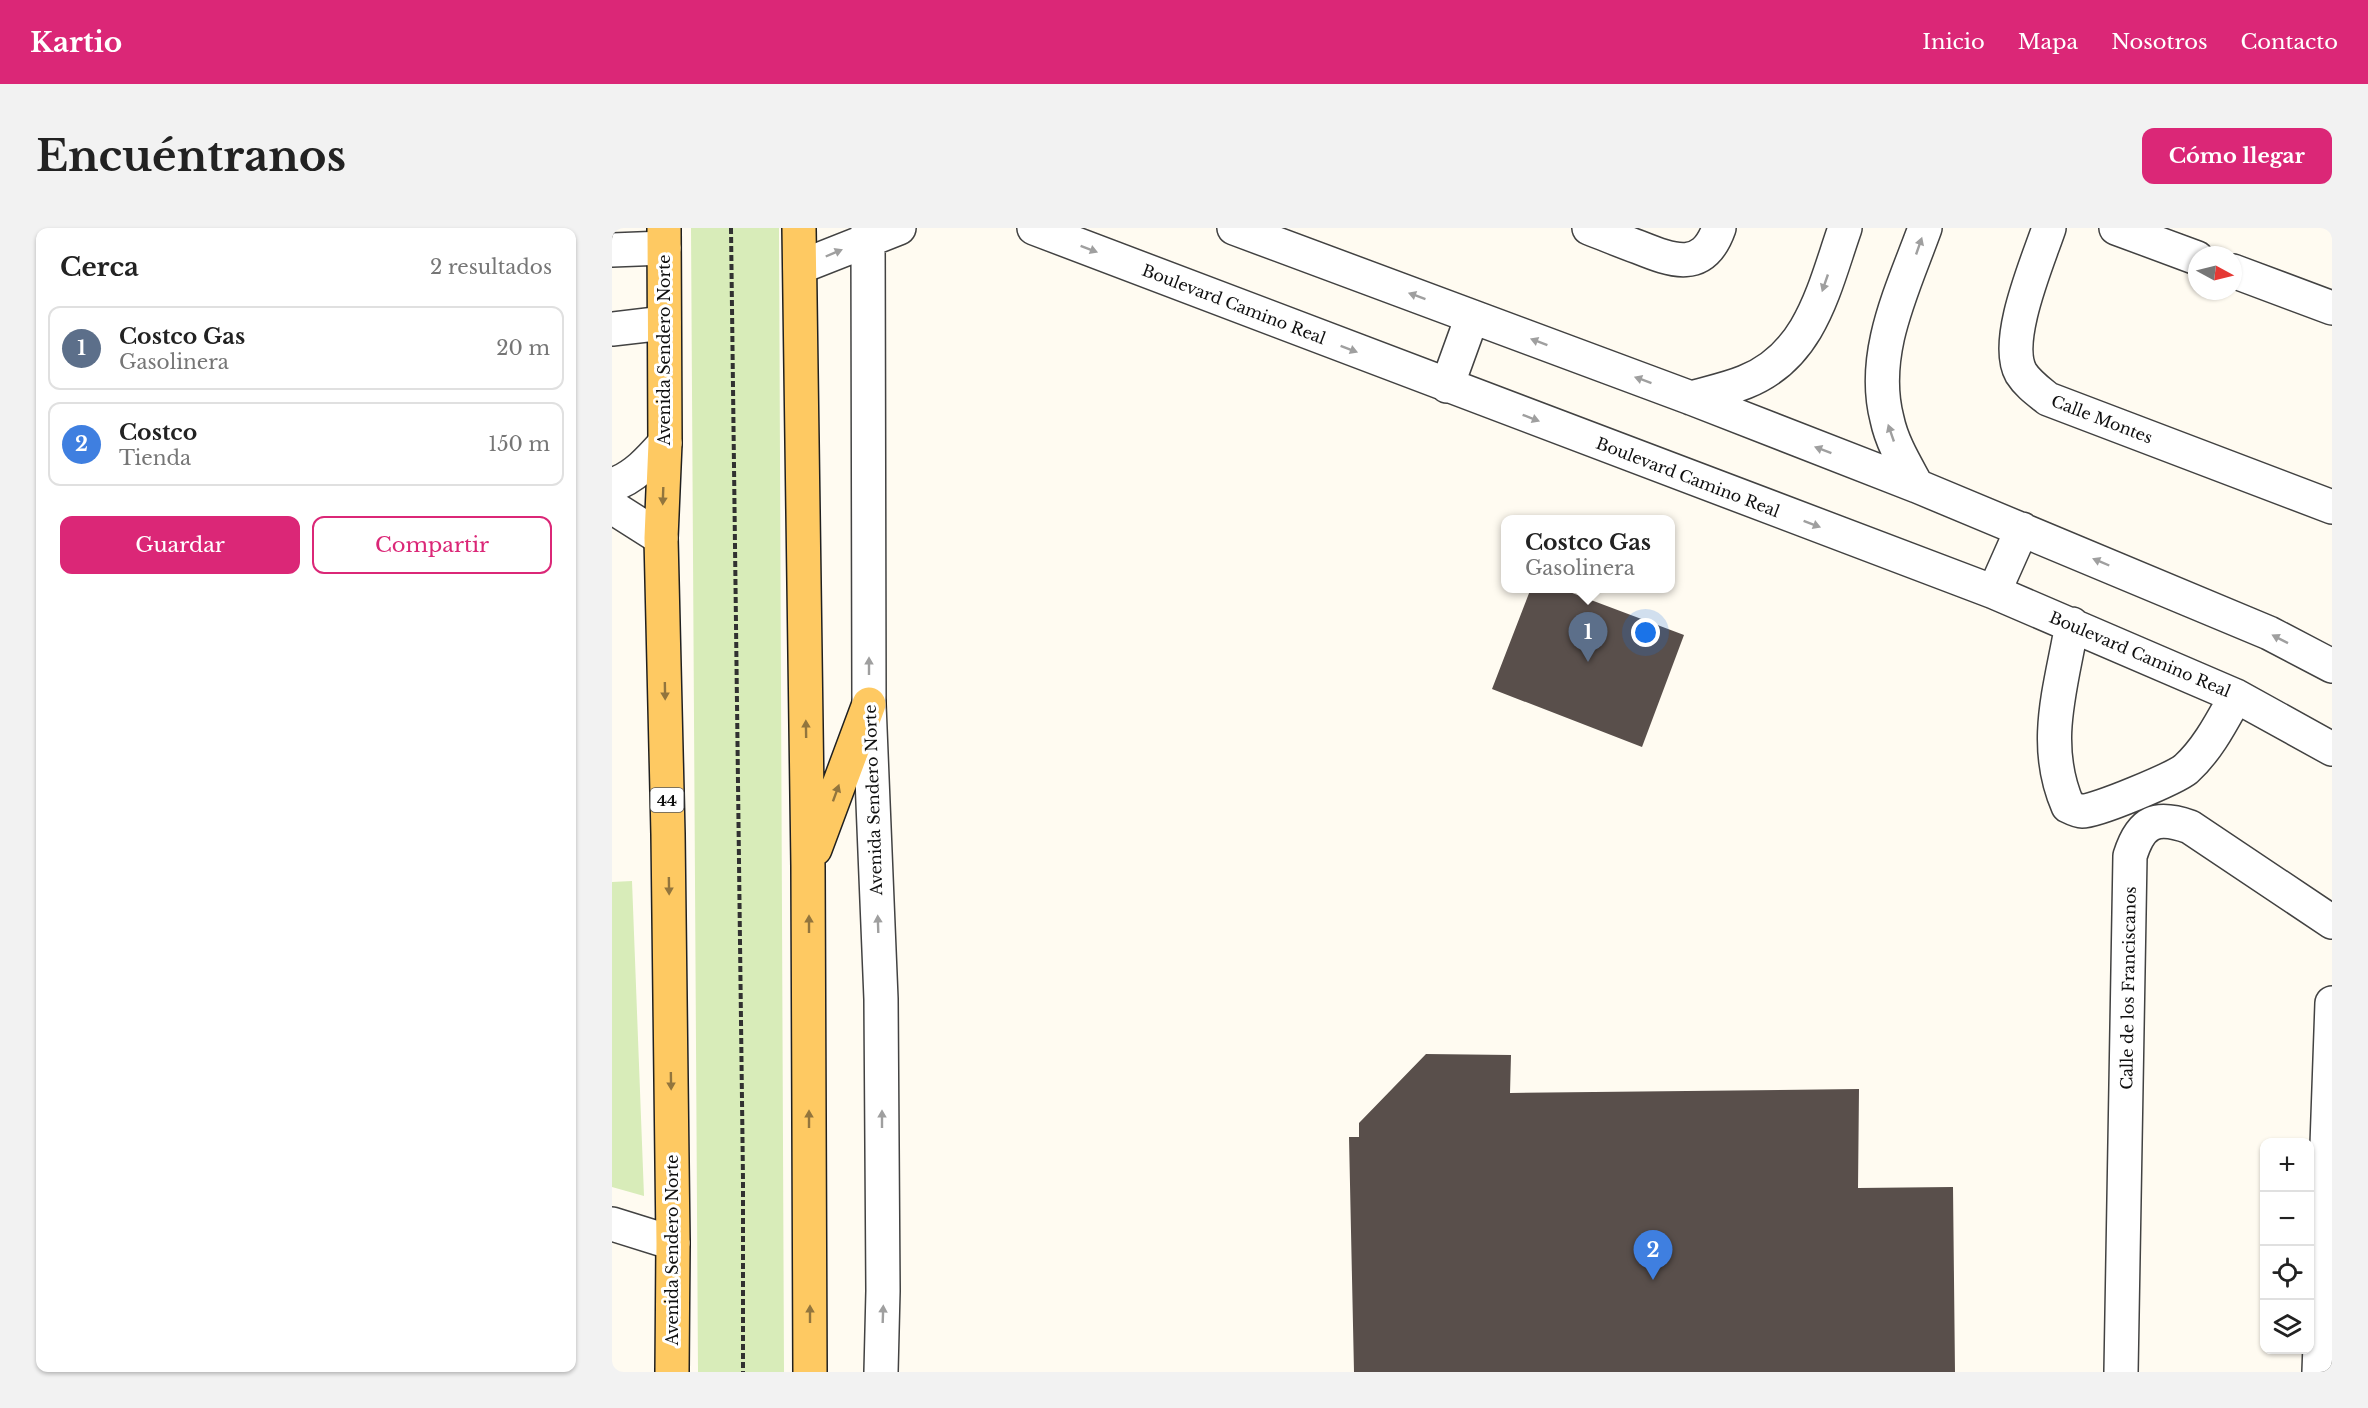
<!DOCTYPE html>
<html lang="es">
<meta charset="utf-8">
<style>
:root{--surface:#fff;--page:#f2f2f2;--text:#222;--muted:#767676;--line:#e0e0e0;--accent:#db2777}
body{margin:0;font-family:"Libre Baskerville",serif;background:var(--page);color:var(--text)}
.controls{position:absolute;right:18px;bottom:18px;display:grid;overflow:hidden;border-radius:12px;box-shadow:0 2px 4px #0004}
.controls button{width:54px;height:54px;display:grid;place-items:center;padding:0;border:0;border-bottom:2px solid var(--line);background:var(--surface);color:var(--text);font:30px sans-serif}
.compass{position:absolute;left:1576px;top:18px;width:54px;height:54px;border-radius:50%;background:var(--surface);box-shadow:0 2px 4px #0004;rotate:97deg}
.you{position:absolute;left:1034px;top:405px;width:21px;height:21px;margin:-15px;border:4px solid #fff;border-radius:50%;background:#1a73e8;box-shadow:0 0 0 9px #1a73e833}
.badge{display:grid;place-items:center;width:39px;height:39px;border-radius:50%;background:var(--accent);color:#fff;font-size:20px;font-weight:700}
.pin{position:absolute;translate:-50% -50px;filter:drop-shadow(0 2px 3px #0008)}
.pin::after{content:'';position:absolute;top:32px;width:21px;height:18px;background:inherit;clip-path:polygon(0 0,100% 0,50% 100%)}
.popup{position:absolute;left:889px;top:287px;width:174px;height:78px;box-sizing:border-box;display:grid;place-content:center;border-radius:12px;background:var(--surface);filter:drop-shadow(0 2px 4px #0005);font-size:20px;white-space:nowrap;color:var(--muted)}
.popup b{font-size:22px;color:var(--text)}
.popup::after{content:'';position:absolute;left:50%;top:100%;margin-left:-12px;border:12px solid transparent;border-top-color:var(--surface)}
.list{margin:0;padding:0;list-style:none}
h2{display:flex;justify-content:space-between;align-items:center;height:78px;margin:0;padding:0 24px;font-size:26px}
h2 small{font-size:20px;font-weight:400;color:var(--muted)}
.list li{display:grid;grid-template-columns:39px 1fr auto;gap:18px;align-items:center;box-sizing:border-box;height:84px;margin:0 12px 12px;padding:0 12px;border:2px solid var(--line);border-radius:12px}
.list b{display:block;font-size:22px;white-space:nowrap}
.list p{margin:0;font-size:20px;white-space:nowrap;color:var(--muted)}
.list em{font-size:20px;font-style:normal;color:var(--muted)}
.actions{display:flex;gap:12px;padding:18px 24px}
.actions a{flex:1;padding:14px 0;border:2px solid var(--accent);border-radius:12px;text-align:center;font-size:21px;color:var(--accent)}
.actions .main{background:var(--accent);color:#fff}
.icon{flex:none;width:33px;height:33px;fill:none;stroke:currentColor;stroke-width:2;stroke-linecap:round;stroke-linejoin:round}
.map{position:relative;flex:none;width:1720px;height:1144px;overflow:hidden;border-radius:12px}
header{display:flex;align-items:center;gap:36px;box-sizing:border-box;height:84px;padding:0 30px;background:var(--accent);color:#fff}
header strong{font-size:28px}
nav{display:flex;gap:33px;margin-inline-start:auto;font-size:21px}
.intro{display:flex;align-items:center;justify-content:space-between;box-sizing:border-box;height:144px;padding:0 36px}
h1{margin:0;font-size:42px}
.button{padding:15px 27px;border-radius:12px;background:var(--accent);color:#fff;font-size:21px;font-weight:700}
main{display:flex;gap:36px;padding:0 36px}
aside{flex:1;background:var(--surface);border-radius:12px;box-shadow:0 2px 4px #0004}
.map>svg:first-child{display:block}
</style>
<header>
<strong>Kartio</strong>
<nav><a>Inicio</a><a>Mapa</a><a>Nosotros</a><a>Contacto</a></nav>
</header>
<div class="intro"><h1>Encuéntranos</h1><a class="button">Cómo llegar</a></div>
<main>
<aside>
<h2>Cerca<small>2 resultados</small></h2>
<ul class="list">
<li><span class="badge" style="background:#5c6f8a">1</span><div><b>Costco Gas</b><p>Gasolinera</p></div><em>20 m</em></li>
<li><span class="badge" style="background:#3f7fe0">2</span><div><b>Costco</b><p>Tienda</p></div><em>150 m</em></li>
</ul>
<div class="actions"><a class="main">Guardar</a><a>Compartir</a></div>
</aside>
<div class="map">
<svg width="1720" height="1144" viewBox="0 0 1720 1144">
<rect width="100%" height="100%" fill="#fffbf1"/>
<path fill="#d8ecb9" d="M79,0H167L172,1144H86Z
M20,653L32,968L0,959V654Z"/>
<path fill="#594f4b" d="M919,360H947L1072,407L1030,519L880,461Z
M814,826L899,827L898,865L1247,861L1246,960L1341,959L1343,1144H742L737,909H747V895Z"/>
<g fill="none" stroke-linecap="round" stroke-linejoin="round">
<g stroke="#424242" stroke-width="36">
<path id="minor" d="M256,0L257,476L269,771L271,1063L269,1144
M422,0L1382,364L1624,468L1720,521
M622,0L1079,170L1305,258L1657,405L1720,438
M977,0C993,6 1009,13 1026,19C1061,33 1091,45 1107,0
M1437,0C1426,33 1391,113 1409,145C1416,156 1426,163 1436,171L1720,279
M1504,0L1585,30
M0,22L52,20
M188,39L287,0
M1621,43L1720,80
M0,101L52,95
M835,158L860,89
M1079,170C1097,165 1116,161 1133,154C1199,128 1212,60 1233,0
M0,257C22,250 38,232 53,215
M1305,258C1293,236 1280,215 1275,191C1258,125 1291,61 1313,0
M0,279L49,310
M1382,364L1410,301
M1460,396C1449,460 1429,516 1456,578C1460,580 1466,583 1470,583C1483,584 1563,550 1574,541C1596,521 1610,493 1624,468
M0,996L61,1015
M1509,1144L1518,628C1529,593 1544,587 1578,599L1720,694
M1707,1144L1720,775"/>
</g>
<g stroke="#202020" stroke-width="36">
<path id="major" d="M52,0L53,215L49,310L56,606L61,1015L60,1144
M187,0L196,639L198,1144
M203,621L257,476"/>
</g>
<path stroke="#313131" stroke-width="4" stroke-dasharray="6 3" stroke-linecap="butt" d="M119,0L131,951V1144"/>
<use href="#minor" stroke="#fff" stroke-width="33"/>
<use href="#major" stroke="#fec962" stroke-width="33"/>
</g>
<defs><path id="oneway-solid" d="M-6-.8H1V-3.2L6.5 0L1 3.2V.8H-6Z" transform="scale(1.5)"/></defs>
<g fill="#9f9f9f">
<use href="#oneway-solid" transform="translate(1307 18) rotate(-71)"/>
<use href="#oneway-solid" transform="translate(477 21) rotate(21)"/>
<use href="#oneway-solid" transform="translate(222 25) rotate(-23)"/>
<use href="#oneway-solid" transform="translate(1213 55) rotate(109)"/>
<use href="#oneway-solid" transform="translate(805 68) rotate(-160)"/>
<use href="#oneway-solid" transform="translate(927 114) rotate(-159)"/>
<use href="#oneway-solid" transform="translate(737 121) rotate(21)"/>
<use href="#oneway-solid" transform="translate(1031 152) rotate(-160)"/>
<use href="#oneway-solid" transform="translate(919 190) rotate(21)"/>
<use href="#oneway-solid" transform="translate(1279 205) rotate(-109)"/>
<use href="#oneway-solid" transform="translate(1211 222) rotate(-159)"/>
<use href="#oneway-solid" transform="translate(1200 296) rotate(21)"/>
<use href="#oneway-solid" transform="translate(1489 334) rotate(-157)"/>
<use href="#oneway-solid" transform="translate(1668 411) rotate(-153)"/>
<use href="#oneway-solid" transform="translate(257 438) rotate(-90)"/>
<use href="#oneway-solid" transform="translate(266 696) rotate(-92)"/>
<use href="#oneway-solid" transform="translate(270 891) rotate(-90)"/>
<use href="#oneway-solid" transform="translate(271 1086) rotate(-88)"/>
</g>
<g fill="#92753d">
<use href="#oneway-solid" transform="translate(51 268) rotate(92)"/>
<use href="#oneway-solid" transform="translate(53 463) rotate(89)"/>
<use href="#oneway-solid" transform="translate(194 501) rotate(-91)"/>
<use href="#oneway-solid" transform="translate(224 565) rotate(-70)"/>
<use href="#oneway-solid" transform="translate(57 658) rotate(89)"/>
<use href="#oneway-solid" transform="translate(197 696) rotate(-90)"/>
<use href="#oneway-solid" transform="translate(59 853) rotate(89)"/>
<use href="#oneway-solid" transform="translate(197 891) rotate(-90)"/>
<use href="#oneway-solid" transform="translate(198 1086) rotate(-90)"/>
</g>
<g text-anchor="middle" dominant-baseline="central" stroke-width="6" stroke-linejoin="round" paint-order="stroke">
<rect fill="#fff" stroke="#575757" stroke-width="1.5" x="38.5" y="560" width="33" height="24" rx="4.5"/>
<g font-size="15" font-weight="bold" fill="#0f0f0f">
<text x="55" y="572">44</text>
</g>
<g font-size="16" fill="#0f0f0f" stroke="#fff">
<text transform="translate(622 76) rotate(21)">Boulevard Camino Real</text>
<text transform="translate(52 122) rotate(-90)">Avenida Sendero Norte</text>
<text transform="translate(1490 191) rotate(21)">Calle Montes</text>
<text transform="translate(1076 249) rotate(21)">Boulevard Camino Real</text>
<text transform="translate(1528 426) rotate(23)">Boulevard Camino Real</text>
<text transform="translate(261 572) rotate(-92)">Avenida Sendero Norte</text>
<text transform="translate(1516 760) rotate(-89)">Calle de los Franciscanos</text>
<text transform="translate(60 1022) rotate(-90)">Avenida Sendero Norte</text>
</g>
</g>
</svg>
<div class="controls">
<button>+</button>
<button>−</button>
<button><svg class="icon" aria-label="locate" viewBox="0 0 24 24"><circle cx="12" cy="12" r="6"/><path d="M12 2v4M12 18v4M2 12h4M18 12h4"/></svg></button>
<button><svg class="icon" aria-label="layers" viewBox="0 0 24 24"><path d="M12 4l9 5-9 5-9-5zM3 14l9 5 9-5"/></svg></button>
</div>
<svg class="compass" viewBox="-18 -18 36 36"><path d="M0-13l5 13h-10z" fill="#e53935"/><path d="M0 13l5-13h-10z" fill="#767676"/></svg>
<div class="you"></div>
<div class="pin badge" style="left:976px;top:434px;background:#5c6f8a">1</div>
<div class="popup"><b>Costco Gas</b>Gasolinera</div>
<div class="pin badge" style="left:1041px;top:1052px;background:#3f7fe0">2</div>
</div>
</main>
